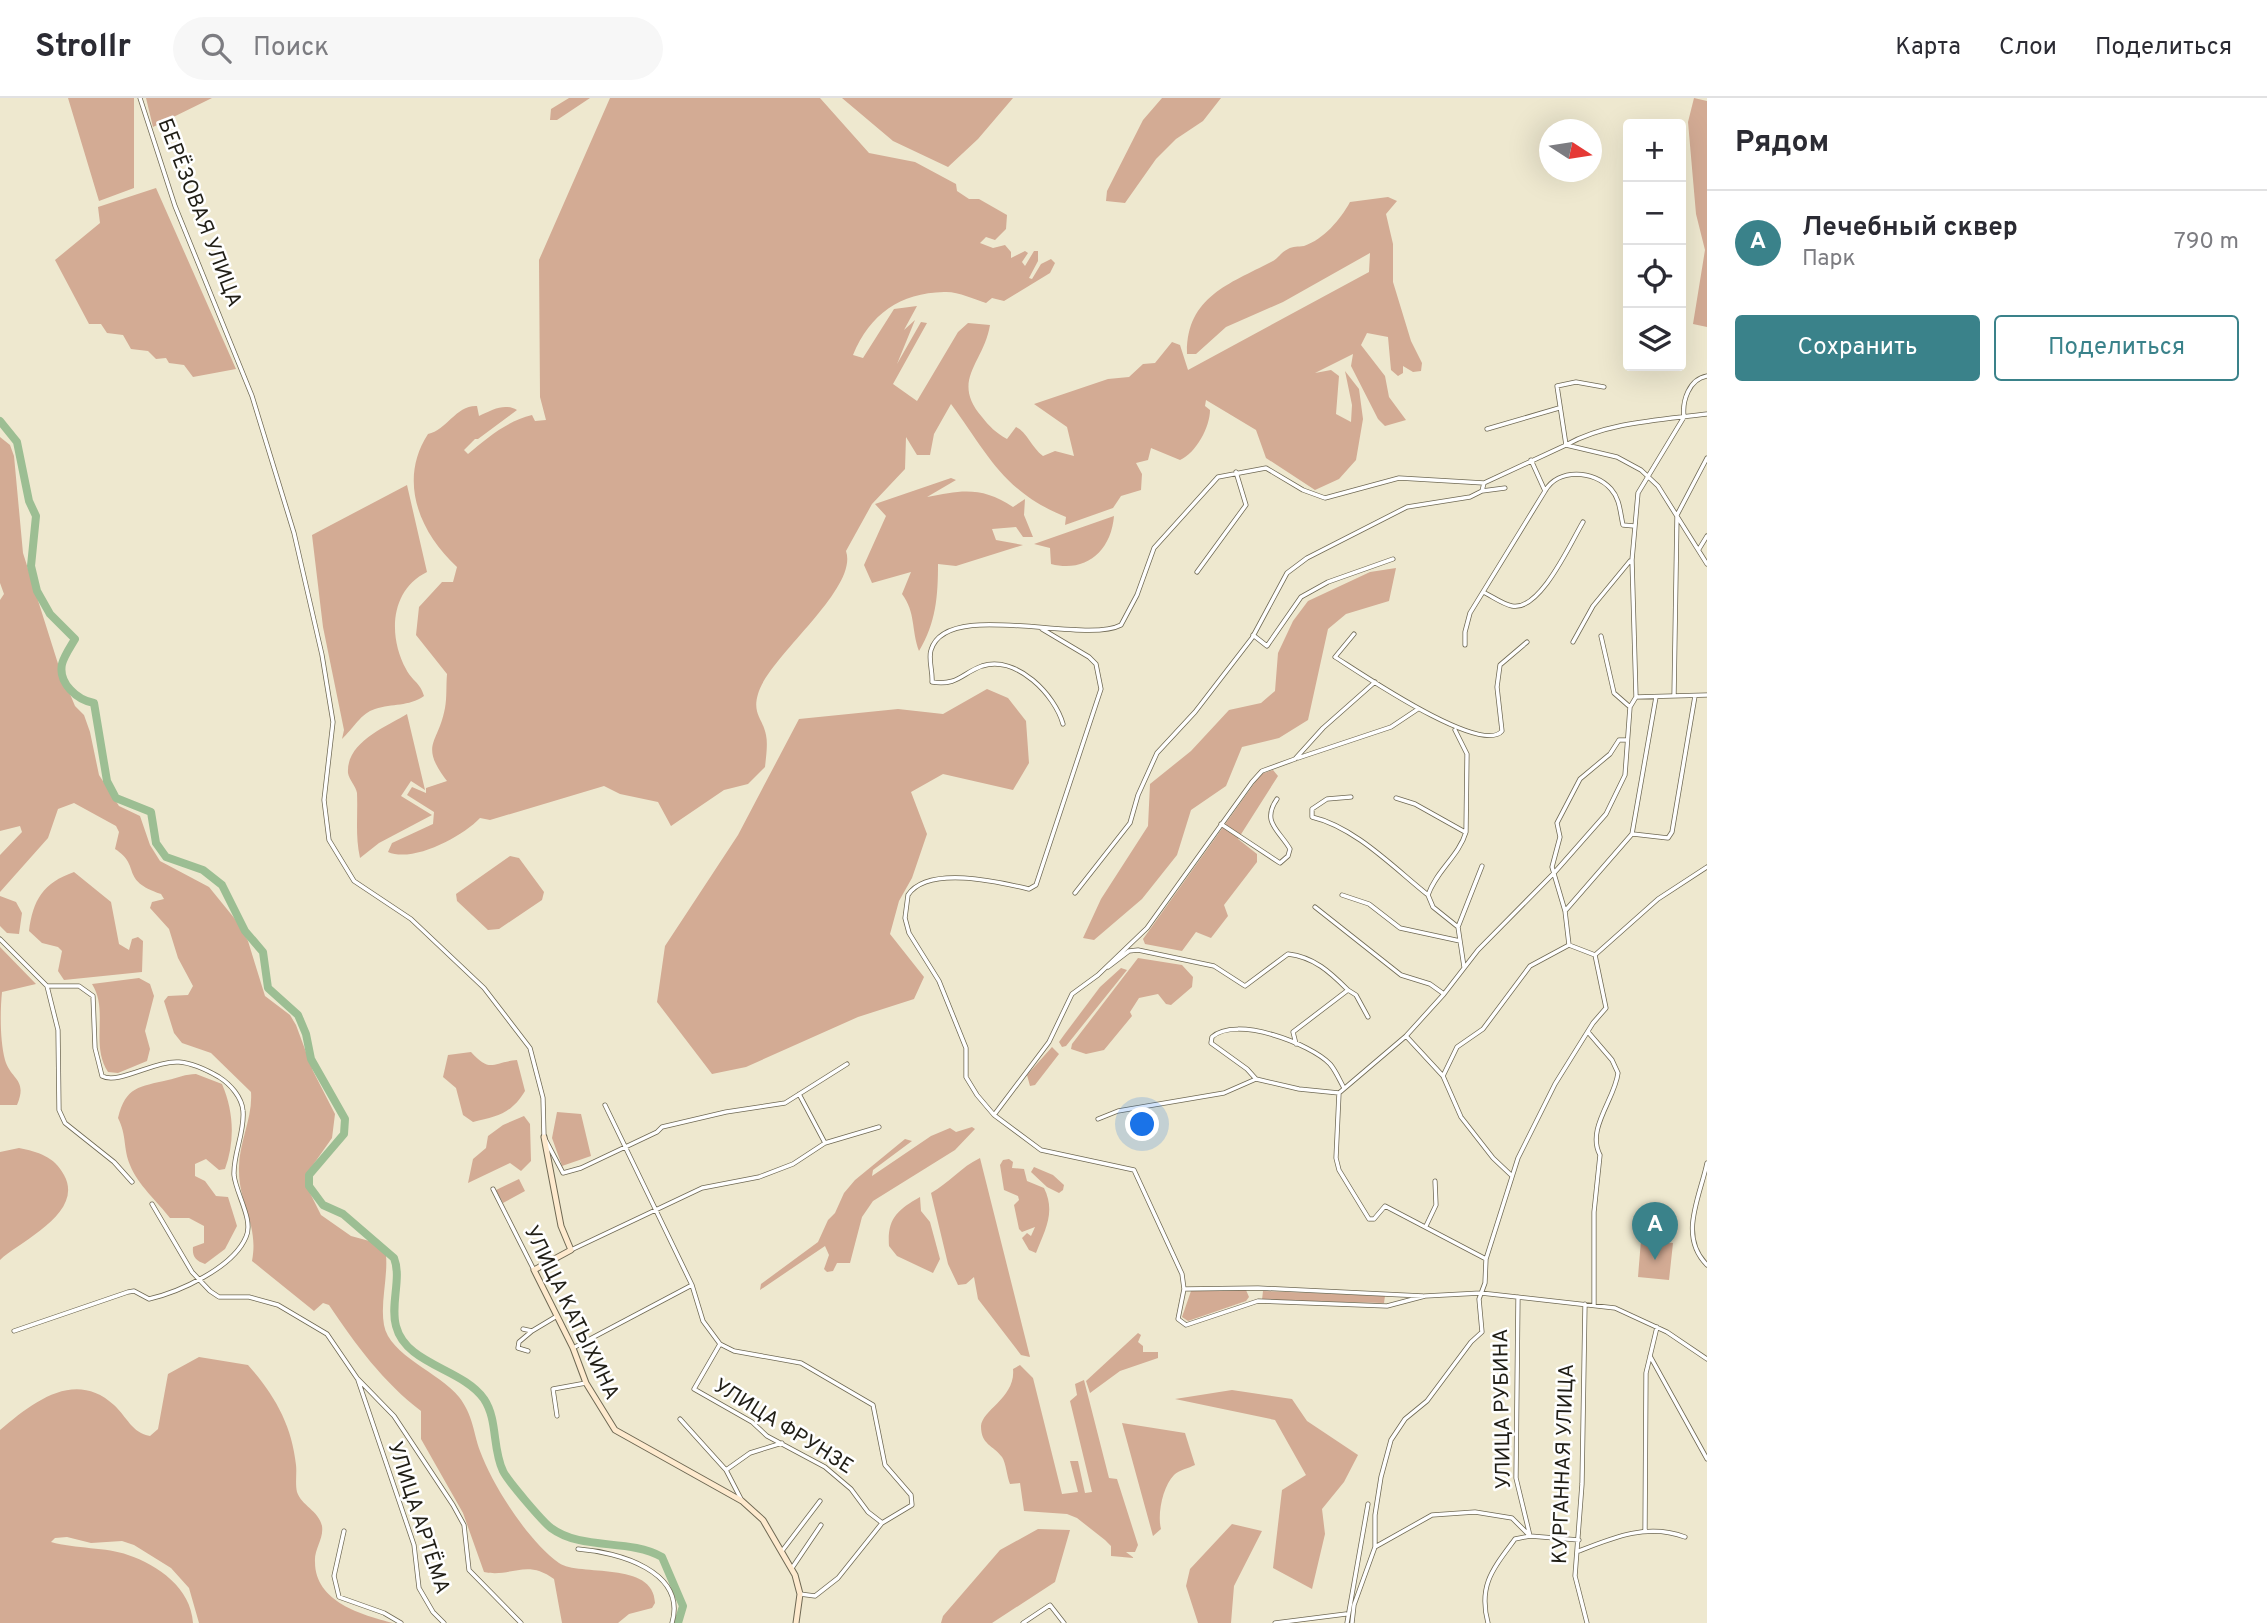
<!DOCTYPE html>
<html lang="ru">
<meta charset="utf-8">
<style>
:root{--surface:#fff;--page:#f7f7f7;--text:#2b2b33;--muted:#7c7c81;--line:#e1e1e2;--accent:#3a828a}
body{margin:0;font-family:Overpass,sans-serif;background:var(--page);color:var(--text)}
.controls{position:absolute;right:21px;top:21px;display:grid;overflow:hidden;border-radius:7px;box-shadow:0 7px 28px #0002}
.controls button{width:63px;height:63px;display:grid;place-items:center;padding:0;border:0;border-bottom:2px solid var(--line);background:var(--surface);color:var(--text);font:35px sans-serif}
.compass{position:absolute;left:1539px;top:21px;width:63px;height:63px;border-radius:50%;background:var(--surface);box-shadow:0 7px 28px #0002;rotate:102deg}
.you{position:absolute;left:1143px;top:1027px;width:24px;height:24px;margin:-18px;border:5px solid #fff;border-radius:50%;background:#1a73e8;box-shadow:0 0 0 10px #1a73e833}
.badge{display:grid;place-items:center;width:46px;height:46px;border-radius:50%;background:var(--accent);color:#fff;font-size:23px;font-weight:700}
.pin{position:absolute;translate:-50% -58px;filter:drop-shadow(0 2px 4px #0008)}
.pin::after{content:'';position:absolute;top:37px;width:24px;height:21px;background:inherit;clip-path:polygon(0 0,100% 0,50% 100%)}
.list{margin:0;padding:0;list-style:none}
h2{display:flex;justify-content:space-between;align-items:center;height:91px;margin:0;padding:0 28px;font-size:30px}
h2 small{font-size:23px;font-weight:400;color:var(--muted)}
.list li{display:grid;grid-template-columns:46px 1fr auto;gap:21px;align-items:center;box-sizing:border-box;height:105px;padding:0 28px;border-top:2px solid var(--line)}
.list b{display:block;font-size:26px;white-space:nowrap}
.list p{margin:0;font-size:23px;white-space:nowrap;color:var(--muted)}
.list em{font-size:23px;font-style:normal;color:var(--muted)}
.actions{display:flex;gap:14px;padding:21px 28px}
.actions a{flex:1;padding:16px 0;border:2px solid var(--accent);border-radius:7px;text-align:center;font-size:24px;color:var(--accent)}
.actions .main{background:var(--accent);color:#fff}
.icon{flex:none;width:38px;height:38px;fill:none;stroke:currentColor;stroke-width:2;stroke-linecap:round;stroke-linejoin:round}
.map{position:relative;flex:none;width:1707px;height:1525px;overflow:hidden}
header{display:flex;align-items:center;gap:42px;box-sizing:border-box;height:98px;padding:0 35px;background:var(--surface);border-bottom:2px solid var(--line)}
header strong{font-size:33px}
nav{display:flex;gap:38px;margin-inline-start:auto;font-size:24px}
.search{width:490px;height:63px;background:var(--page);display:flex;align-items:center;gap:18px;box-sizing:border-box;padding:0 24px;border-radius:38px;color:var(--muted);font-size:26px}
main{display:flex}
aside{flex:1;background:var(--surface)}
.map>svg:first-child{display:block}
</style>
<header>
<strong>Strollr</strong>
<div class="search"><svg class="icon" aria-label="search" viewBox="0 0 24 24"><circle cx="10" cy="10" r="6"/><path d="M15 15l6 6"/></svg>Поиск</div>
<nav><a>Карта</a><a>Слои</a><a>Поделиться</a></nav>
</header>
<main>
<div class="map">
<svg width="1707" height="1525" viewBox="0 0 1707 1525">
<rect width="100%" height="100%" fill="#eee8cf"/>
<path fill="#d3ab94" d="M68,0H134V90L99,103Z
M146,0H212L153,29Z
M569,0H590L557,22H550L551,11Z
M610,0H820L869,55L915,64L956,86L957,93L969,101H979L1007,117L1006,131L995,142L986,139L980,145L993,150L1005,147L1011,154V160L1025,153L1028,155L1022,164L1025,168L1034,153H1038V163L1029,180L1032,181L1041,166L1051,161L1055,165L1050,175L1004,203L992,200L986,205C974,201 957,193 944,194C900,195 870,216 853,257L863,260L894,211L917,208L904,232L915,222L897,266L921,224L927,225L893,286L917,303L958,234L968,225L990,227C984,265 950,282 982,319C989,328 996,335 1007,341L1016,329C1027,334 1032,350 1043,358L1055,353L1074,358L1067,329L1034,306L1108,281L1129,279L1143,266L1155,265L1172,244L1180,247L1188,272L1369,174L1370,155L1283,204L1226,229L1196,256H1187C1186,199 1229,186 1271,164C1278,161 1281,154 1288,151C1293,148 1298,149 1304,148C1324,141 1340,122 1350,104L1388,99L1397,103L1386,116L1393,146V184L1411,243L1422,265L1421,273L1413,274L1403,268V275L1398,278L1391,272L1388,239L1367,235L1361,247L1385,278L1389,299L1406,322L1385,328L1378,321L1351,268L1353,256L1315,275L1331,272L1339,278L1336,316L1351,324L1352,307L1345,273L1359,291L1363,321L1356,362L1339,381L1315,392L1266,360L1256,332L1206,302L1205,308L1210,312C1210,329 1196,355 1180,362L1151,350L1148,362L1136,365L1142,376L1141,392L1121,398L1113,410L1065,427L1066,419C1003,394 988,356 951,306L934,336L930,357H917L906,339L905,371L872,406L846,453C859,491 768,559 758,596C752,616 763,621 766,637C768,646 766,659 765,669L748,686L724,692L671,728L658,704L620,696L604,688L490,722L480,720C462,739 413,765 388,754L392,745L433,726L434,714L407,697L412,689L426,695V690L447,683C419,646 438,647 445,610C447,600 446,587 447,576L416,537L419,509L442,484H453L457,469C419,434 398,382 428,336C447,332 456,307 477,308L479,318C493,311 505,305 517,312L478,341H475L464,352L468,356C487,340 507,323 532,317L535,323L546,322L540,299L539,162Z
M842,0H1013L978,41L948,69L893,43Z
M1162,0H1221L1203,23L1176,41L1156,61L1125,105L1106,103L1107,93L1143,22Z
M1694,0L1707,3V229L1693,226L1705,152L1696,116L1688,24Z
M156,90L236,271L193,279L184,267L169,265L166,260L156,261L148,253L131,251L123,237L107,235L101,226H89L55,162L100,125L98,109Z
M0,339L10,347L14,358L23,455L60,572L75,608L84,617L90,634L99,677L119,708L140,718L150,747L160,763L209,789L235,821L248,843L265,898L290,917L296,927L313,973L335,1016L332,1040L308,1074L305,1085L321,1117L351,1138L373,1144L386,1157C388,1180 380,1205 384,1227C389,1257 440,1275 459,1299C473,1317 473,1333 480,1353C493,1388 528,1443 559,1465C579,1479 654,1462 655,1505L652,1510L629,1516L618,1525H562L554,1481C526,1460 511,1480 484,1474L463,1415L421,1341V1313C384,1285 355,1246 329,1207L323,1205L314,1213L252,1163C259,1127 239,1106 239,1073C238,1045 253,1021 251,994L211,955L182,945L174,935L164,903L168,898L188,897L193,888L178,860L169,831L150,810L152,804L164,801L161,796C119,782 142,768 115,751L119,734L116,728L74,705L58,711L48,740L0,794V757L22,734L20,728L0,733V502L4,496L0,485Z
M951,380L956,382L927,399C961,392 982,388 1013,409L1025,401L1024,417L1033,439H1023L1016,429L992,431L996,442L1023,447L956,468L938,466C938,498 936,525 919,553C911,531 916,515 902,496L911,474L872,485L864,467L886,418L875,406Z
M407,387L427,474C390,492 388,538 406,571C412,583 420,584 424,598C408,609 393,605 375,611C361,615 353,631 342,641L344,632L323,529L312,437Z
M1114,418C1111,454 1085,475 1051,466L1050,450L1034,446Z
M1396,470L1389,503L1346,516L1328,531L1308,622L1279,640L1242,649L1226,688L1191,712L1177,757L1142,801L1094,842L1083,840L1101,801L1148,728L1150,686L1191,653L1229,612L1261,605L1275,593L1278,555L1293,523L1308,503L1370,474Z
M987,591L1008,600L1026,623L1029,665L1013,692L943,676L911,694L927,736L912,780L899,803L890,836L924,879L914,901L858,919L746,969L712,976L657,904L665,848L738,737L799,621L898,611L943,616Z
M407,616L425,692L411,683L401,698L432,717L379,745L360,760C355,737 358,718 357,695C356,688 349,682 348,675C346,644 386,629 407,616Z
M1273,672L1278,678L1238,741L1257,756V764L1224,807L1228,818L1211,840L1196,834L1182,853L1145,846L1143,841L1261,676Z
M510,758L519,760L544,794L542,802L499,831L488,832L457,803L456,796Z
M74,774L111,804L119,846L129,852L132,841L138,839L143,843L142,874L64,882L58,873L62,853L58,849L42,845L29,833C33,802 43,785 74,774Z
M0,798L16,804L22,815L19,836L7,835L0,828Z
M0,849L36,886L2,894C0,914 0,943 5,962C11,982 28,981 17,1007H0Z
M1138,860L1182,867L1193,879L1192,889L1171,907L1166,906L1158,896L1139,900L1130,914L1132,918L1104,952L1086,956L1071,951L1072,946Z
M1121,870L1127,872L1066,948L1062,949L1059,944L1064,937L1100,889Z
M139,880L150,886L154,898L145,933L150,951L147,963L118,975L108,974C90,947 109,912 92,886Z
M1052,949L1059,956L1035,987L1030,988L1027,977Z
M471,954C491,976 492,964 517,962L525,993C511,1016 498,1018 473,1024L463,1017L456,990L443,979L448,957Z
M196,976L222,986C234,1014 235,1043 225,1071L219,1072L206,1061L195,1066V1078L205,1083L216,1098L228,1099L237,1128L225,1151L205,1166C196,1163 192,1159 193,1149L204,1145V1128L189,1120H170C158,1104 137,1086 130,1067C123,1050 127,1038 118,1020C126,988 139,989 168,982C177,980 186,976 196,976Z
M557,1014L581,1016L591,1058L562,1068L552,1040Z
M524,1018L530,1026L531,1063L521,1073L510,1065L468,1085L473,1061L486,1050L488,1038L503,1027Z
M972,1029L975,1031L955,1052L873,1103L862,1119L850,1165H837L833,1173L827,1174L824,1171L829,1157L825,1148L760,1192L761,1186L818,1144L828,1122L835,1115L844,1095L855,1082L905,1041L912,1043L873,1072L872,1078L931,1038L950,1030L956,1034Z
M19,1050C38,1054 54,1058 64,1077C85,1115 20,1143 0,1162V1054Z
M980,1060L1030,1259L1021,1257L978,1201L974,1179L966,1186L958,1187L948,1166L931,1095C949,1085 961,1069 980,1060Z
M1009,1061L1013,1064L1012,1070L1024,1071L1027,1083L1044,1090C1056,1114 1045,1132 1036,1155L1029,1152L1022,1140L1027,1135L1031,1138L1035,1129L1022,1134L1019,1131L1014,1107L1019,1102L1018,1098L1004,1092L1000,1067L1003,1062Z
M1034,1069L1053,1077L1064,1087L1063,1092L1059,1095L1047,1089L1031,1074Z
M519,1081L525,1093L503,1105L496,1092Z
M920,1099L921,1113L930,1124L940,1161L933,1175L897,1158L889,1148C887,1121 897,1112 920,1099Z
M1641,1142L1673,1145L1669,1182L1638,1179Z
M1246,1192L1249,1199L1246,1203L1188,1223L1182,1219L1191,1193Z
M1263,1193L1385,1198L1384,1205L1262,1202Z
M1138,1235L1141,1237L1138,1244L1143,1248V1254H1158V1260L1120,1273L1090,1295L1086,1283Z
M199,1259L248,1267C274,1296 292,1327 296,1367C297,1375 295,1385 297,1394C301,1407 319,1413 322,1428C324,1441 314,1451 315,1464C315,1504 362,1517 393,1525H199L189,1490L171,1470L134,1447L122,1443L91,1445L67,1439L55,1440L51,1444C75,1451 107,1449 128,1457C158,1467 191,1490 193,1525H0V1332C33,1304 75,1271 114,1307C127,1319 132,1335 150,1338L158,1331L168,1276Z
M1020,1267L1033,1280L1062,1396L1078,1394L1070,1363H1078L1085,1395L1092,1394L1070,1303L1077,1297L1075,1286L1084,1282L1109,1380L1117,1381L1138,1447L1135,1454H1126L1134,1460L1111,1458V1448L1105,1442L1077,1420L1067,1416L1024,1413L1020,1385L1010,1386C1007,1379 1006,1365 1002,1359C993,1347 981,1347 981,1328C982,1312 1016,1299 1013,1271Z
M1232,1292L1292,1301L1307,1323L1358,1357L1344,1384L1322,1411L1325,1436L1312,1491L1273,1470L1282,1392L1306,1377L1275,1322L1175,1301Z
M1122,1325L1185,1335L1195,1367C1189,1370 1179,1372 1174,1377C1163,1388 1157,1416 1161,1431L1153,1438Z
M1232,1426L1262,1433L1234,1488L1231,1525H1198L1186,1488L1190,1471Z
M1038,1431L1070,1432L1055,1484L992,1525H941L943,1518L1000,1452Z"/>
<g fill="none" stroke-linecap="round" stroke-linejoin="round">
<path stroke="#9cbe93" stroke-width="8" d="M0,323L17,344L29,403L36,418L31,468L37,493L50,516L75,541C71,548 64,558 62,566C58,585 77,602 94,605L107,683L116,700L151,714L156,745L166,759L203,772L222,787L245,833L263,854L268,890L298,917L306,936L311,961L345,1021L344,1036L309,1077V1088L323,1107L343,1116L394,1160C402,1180 390,1206 396,1228C406,1267 462,1270 484,1301C498,1322 492,1350 503,1373C507,1382 542,1423 551,1430C582,1453 628,1440 662,1459L683,1508L678,1525"/>
<g stroke="#6f6954" stroke-width="5">
<path id="street" d="M140,0L175,108L252,298L294,435L322,557L333,624L324,702L329,742L354,783L411,821L484,890L530,950L543,1000L544,1039L563,1075L581,1070L657,1034L662,1029L726,1014L785,1005L847,966
M1604,289L1576,284L1557,288L1566,347C1607,324 1661,322 1707,316
M1487,331L1559,310
M1482,393L1505,390
M1545,393C1558,370 1594,372 1611,391C1620,401 1620,414 1623,427L1634,428
M1699,451L1707,438
M1197,474L1246,407L1236,374
M1483,494C1492,498 1502,506 1512,508C1540,514 1571,444 1583,424
M1042,531L1089,559L1096,566L1101,591L1036,787L1029,791C999,784 928,767 908,797L905,820L909,835L939,883L966,950V979L977,997L994,1017L1041,1052L1134,1072L1182,1176L1184,1191L1178,1221L1186,1227L1258,1203L1387,1208L1425,1198L1481,1195L1615,1210L1667,1234L1707,1261
M1354,536L1335,559C1359,574 1481,658 1502,633L1497,589L1500,567L1527,544
M1253,537L1267,548L1301,499L1328,484L1393,461
M1601,538L1614,595L1630,609
M1573,544L1593,508L1630,463
M1465,547V534L1470,515L1545,393L1531,362
M1674,598L1677,417L1707,360
M1636,599L1707,597
M1063,626C1055,597 1017,557 982,568C962,575 958,588 932,584C933,574 928,561 931,552C946,500 1084,547 1121,527L1137,497L1154,450L1218,379L1266,370L1303,392L1325,400L1399,380L1484,385
M1298,660L1391,629L1418,611
M1351,699L1327,701L1312,711V719C1355,729 1394,770 1428,797L1433,809L1458,829
M1396,700L1415,706L1465,734
M1221,726L1280,765L1288,758L1290,751C1279,732 1261,724 1277,701
M1633,736L1668,740L1672,734L1695,598
M1075,795L1130,725L1138,697L1157,655L1195,614L1252,540L1287,475L1307,460L1407,409L1470,399L1482,393L1484,385L1566,347L1617,359L1641,372L1658,388L1707,466
M1342,797L1369,806L1400,830L1460,843
M1428,797C1436,773 1459,758 1466,734L1467,656L1455,632
M1315,809L1401,877L1430,886L1444,896
M1565,813L1632,736L1656,599
M0,841L47,888L58,932L59,1012L65,1025L114,1064L132,1084
M1595,857L1569,847L1565,813L1552,769L1560,739L1557,725L1580,681L1610,656L1619,642H1627
M1108,869L1129,853L1138,852L1214,868L1245,888L1288,856C1314,859 1330,874 1348,892L1293,934L1296,946
M1464,869L1458,829L1482,768
M1348,892L1356,897L1368,919
M1588,934L1612,962L1618,975C1615,1001 1586,1031 1600,1057L1594,1114V1207
M1406,938L1443,978L1461,1019L1493,1060L1511,1077
M1443,978L1457,949L1483,931L1530,868L1569,847
M1339,995L1406,938L1444,896L1478,852L1554,775L1606,716L1625,677L1630,609L1636,599L1632,462L1638,395L1684,319C1682,303 1689,281 1707,278
M1339,995L1299,991L1256,981L1247,971L1211,945L1212,939C1236,917 1311,946 1330,966C1336,973 1340,983 1344,990
M1339,995L1336,1060L1339,1072L1369,1121H1374L1385,1108L1486,1161
M799,996L825,1045
M605,1007L692,1187L703,1223L720,1246L734,1253L801,1265L873,1307L885,1367L911,1397L912,1407L882,1425L838,1480L815,1498L800,1496
M994,1017L1049,944L1072,896L1098,877L1147,830L1252,684L1262,673L1295,661L1323,630L1375,584
M1098,1021L1118,1013L1224,995L1256,981
M1707,1065C1700,1099 1678,1138 1707,1167
M493,1091L534,1172
M152,1106L192,1174L210,1193L219,1199H249L278,1207L327,1236L357,1280L394,1318L453,1407L464,1427L469,1472L521,1525
M1426,1128L1436,1107L1435,1083
M571,1152L702,1090L759,1079L793,1066L825,1045L879,1029
M1184,1191L1258,1190L1423,1198
M1585,1206L1582,1386L1575,1478L1587,1525
M523,1231L532,1233L557,1218
M14,1233L128,1194L134,1193L149,1201C179,1194 233,1170 246,1139C254,1122 236,1096 234,1077C233,1056 245,1034 243,1013C242,999 230,986 219,979C207,972 192,965 179,964C156,962 118,987 102,978L95,950L93,898L79,888H47
M720,1246L694,1291L752,1324L767,1338L825,1369L851,1391L868,1414L881,1424
M573,1250L692,1187
M528,1253L518,1250L519,1244L532,1233
M1650,1258L1707,1361
M358,1282L414,1447L419,1490L433,1514L444,1525
M557,1318L553,1291L586,1285
M680,1321L726,1372L741,1401
M726,1372L750,1355L782,1345
M344,1433L334,1478L339,1499L384,1515L401,1525
M1645,1433L1646,1275L1657,1229
M1375,1449L1432,1417L1475,1414L1512,1420L1530,1438L1579,1442
M578,1451C618,1454 687,1473 672,1525
M782,1453L820,1403
M1579,1453C1614,1439 1648,1425 1685,1439
M792,1470L821,1427
M1023,1525L1050,1507L1064,1525
M1275,1525L1346,1516
M1347,1525L1368,1406
M1352,1525L1354,1507L1375,1449V1417L1381,1379L1391,1342L1405,1321L1427,1303L1471,1244L1482,1234L1479,1201L1485,1185L1486,1161L1518,1060L1555,986L1593,925L1606,910L1595,857L1658,801L1707,769
M1488,1525C1478,1487 1493,1471 1515,1441L1530,1438L1516,1380L1518,1199"/>
</g>
<g stroke="#6f6954" stroke-width="7">
<path id="secondary" d="M544,1039L561,1128L571,1152L534,1172L573,1250L586,1285L615,1332L742,1403L763,1422L795,1477L800,1496L796,1525"/>
</g>
<use href="#street" stroke="#fff" stroke-width="3.5"/>
<use href="#secondary" stroke="#feeace" stroke-width="5"/>
</g>
<g text-anchor="middle" dominant-baseline="central" stroke-width="5" stroke-linejoin="round" paint-order="stroke">
<g font-size="21" fill="#201e16" stroke="#fff">
<text transform="translate(199 115) rotate(69)">БЕРЁЗОВАЯ УЛИЦА</text>
<text transform="translate(571 1215) rotate(64)">УЛИЦА КАТЫХИНА</text>
<text transform="translate(1503 1311) rotate(-91)">УЛИЦА РУБИНА</text>
<text transform="translate(783 1329) rotate(32)">УЛИЦА ФРУНЗЕ</text>
<text transform="translate(1564 1366) rotate(-88)">КУРГАННАЯ УЛИЦА</text>
<text transform="translate(418 1420) rotate(72)">УЛИЦА АРТЁМА</text>
</g>
</g>
</svg>
<div class="controls">
<button>+</button>
<button>−</button>
<button><svg class="icon" aria-label="locate" viewBox="0 0 24 24"><circle cx="12" cy="12" r="6"/><path d="M12 2v4M12 18v4M2 12h4M18 12h4"/></svg></button>
<button><svg class="icon" aria-label="layers" viewBox="0 0 24 24"><path d="M12 4l9 5-9 5-9-5zM3 14l9 5 9-5"/></svg></button>
</div>
<svg class="compass" viewBox="-18 -18 36 36"><path d="M0-13l5 13h-10z" fill="#e53935"/><path d="M0 13l5-13h-10z" fill="#7c7c81"/></svg>
<div class="you"></div>
<div class="pin badge" style="left:1655px;top:1162px">A</div>
</div>
<aside>
<h2>Рядом<small></small></h2>
<ul class="list">
<li><span class="badge">A</span><div><b>Лечебный сквер</b><p>Парк</p></div><em>790 m</em></li>
</ul>
<div class="actions"><a class="main">Сохранить</a><a>Поделиться</a></div>
</aside>
</main>
